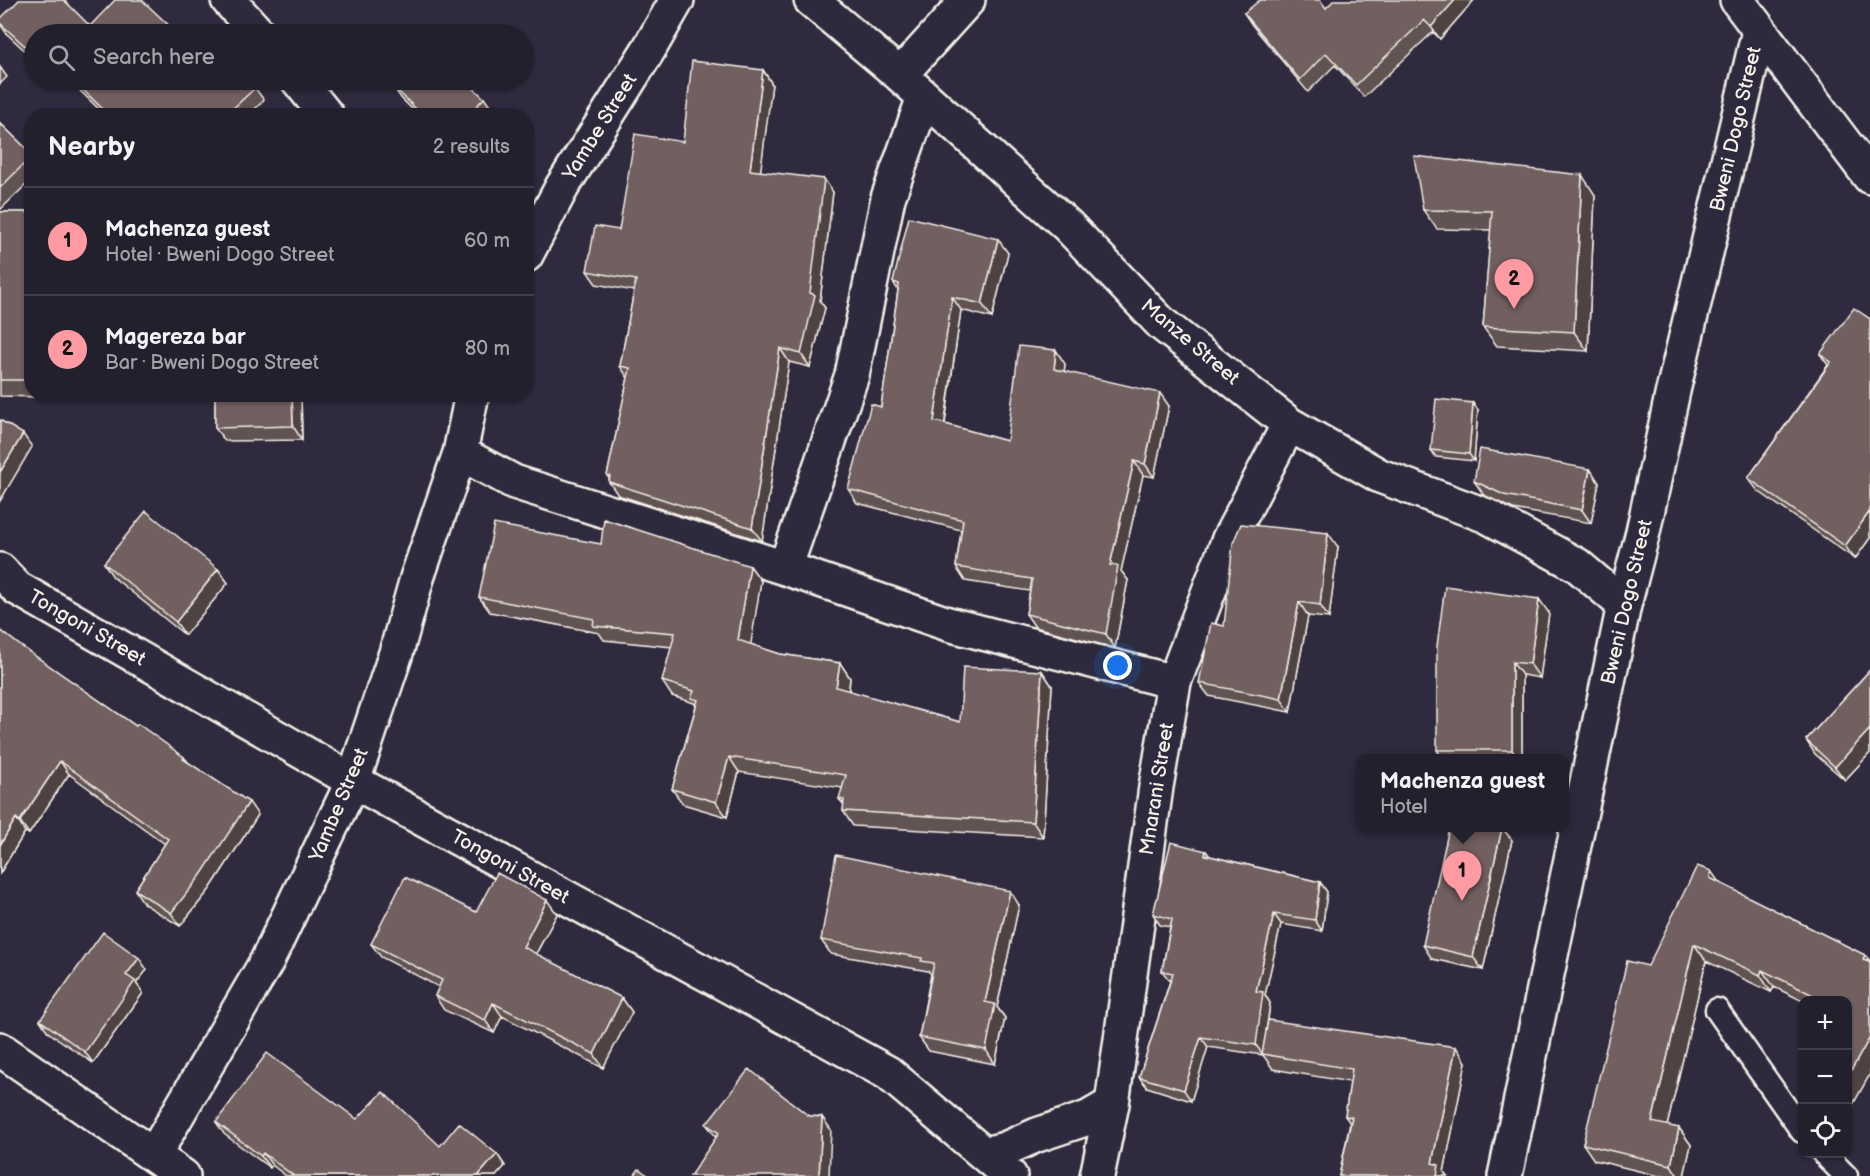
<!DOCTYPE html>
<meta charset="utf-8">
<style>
:root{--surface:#23202e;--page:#2f2d3a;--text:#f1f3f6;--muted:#a3a3aa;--line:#403e4a;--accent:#ff9aa2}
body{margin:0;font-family:"Balsamiq Sans",sans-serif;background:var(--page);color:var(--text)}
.controls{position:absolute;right:18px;bottom:18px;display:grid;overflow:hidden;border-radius:12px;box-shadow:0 2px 4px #0004}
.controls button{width:54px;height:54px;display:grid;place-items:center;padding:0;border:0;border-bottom:2px solid var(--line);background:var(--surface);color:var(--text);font:30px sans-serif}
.you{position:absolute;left:1118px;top:666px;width:21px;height:21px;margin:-15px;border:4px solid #fff;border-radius:50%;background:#1a73e8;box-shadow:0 0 0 9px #1a73e833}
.badge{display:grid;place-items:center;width:39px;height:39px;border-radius:50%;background:var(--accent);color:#111;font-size:20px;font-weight:700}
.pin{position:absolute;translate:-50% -50px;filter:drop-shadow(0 2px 3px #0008)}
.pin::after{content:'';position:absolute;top:32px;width:21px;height:18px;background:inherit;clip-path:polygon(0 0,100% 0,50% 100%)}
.popup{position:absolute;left:1356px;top:754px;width:213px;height:78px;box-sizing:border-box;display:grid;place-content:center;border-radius:12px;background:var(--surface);filter:drop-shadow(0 2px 4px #0005);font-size:20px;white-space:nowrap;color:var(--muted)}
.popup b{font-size:22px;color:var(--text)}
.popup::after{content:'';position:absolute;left:50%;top:100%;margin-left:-12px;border:12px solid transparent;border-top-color:var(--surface)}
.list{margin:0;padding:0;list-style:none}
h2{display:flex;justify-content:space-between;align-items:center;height:78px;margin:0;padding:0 24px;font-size:26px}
h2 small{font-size:20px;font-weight:400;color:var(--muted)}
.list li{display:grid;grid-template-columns:39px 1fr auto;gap:18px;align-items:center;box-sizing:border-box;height:108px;padding:0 24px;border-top:2px solid var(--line)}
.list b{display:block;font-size:22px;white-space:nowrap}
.list p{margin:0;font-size:20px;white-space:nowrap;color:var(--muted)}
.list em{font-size:20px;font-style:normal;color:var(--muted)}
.icon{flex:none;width:33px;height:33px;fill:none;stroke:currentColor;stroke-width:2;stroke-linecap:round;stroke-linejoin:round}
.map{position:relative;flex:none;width:1870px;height:1176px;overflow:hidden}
.search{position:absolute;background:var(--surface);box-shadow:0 2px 4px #0004;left:24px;top:24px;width:510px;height:66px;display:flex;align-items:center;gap:15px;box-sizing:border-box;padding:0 21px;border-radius:33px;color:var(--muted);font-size:22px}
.panel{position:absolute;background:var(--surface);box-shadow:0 2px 4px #0004;left:24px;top:108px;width:510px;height:294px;border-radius:24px}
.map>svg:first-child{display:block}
</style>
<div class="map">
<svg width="1870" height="1176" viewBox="0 0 1870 1176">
<rect width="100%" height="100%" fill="#2f2a3d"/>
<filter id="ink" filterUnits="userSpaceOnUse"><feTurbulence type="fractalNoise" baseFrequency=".0167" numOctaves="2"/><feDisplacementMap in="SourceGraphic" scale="12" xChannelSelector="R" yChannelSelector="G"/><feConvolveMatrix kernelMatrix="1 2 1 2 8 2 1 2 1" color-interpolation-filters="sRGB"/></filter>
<g filter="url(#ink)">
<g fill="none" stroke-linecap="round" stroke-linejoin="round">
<g stroke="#f4f1e8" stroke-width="27">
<path id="lane" d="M1717,1010L1802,1131
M1824,1154L1846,1176"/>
</g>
<g stroke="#f4f1e8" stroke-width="38">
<path id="street" d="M228,0L259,34
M811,0L900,75L1068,226L1162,324L1289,424L1380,476L1487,516L1577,565L1624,605
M900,75L968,0
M298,80L327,116
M526,255L562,187L649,49L677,0
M460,453L514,482L785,568L948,624L1174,682
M785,568L852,375L888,198L924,97
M0,570L17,588L353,781L888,1073L1010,1176
M0,1049L183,1176
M985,1154L1005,1149L1037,1135L1088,1118L1112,1104
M154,1155L267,961L353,781L396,653L417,578L460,453L472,394
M1097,1176L1112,1104L1156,787L1174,682L1229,539L1289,424
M1505,1176L1624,605L1643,532L1673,391L1759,31"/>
</g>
<g stroke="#f4f1e8" stroke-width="38">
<path id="secondary" d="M1737,0L1870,177"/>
</g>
<use href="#lane" stroke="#2f2a3d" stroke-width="22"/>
<use href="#street" stroke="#2f2a3d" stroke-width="33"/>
<use href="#secondary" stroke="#2f2a3d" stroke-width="33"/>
</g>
<path fill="#625252" stroke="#f4f1e8" stroke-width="1.5" d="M1474,0L1440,39L1433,32L1364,97L1335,65L1308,92L1252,25L1244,13L1326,8Z
M0,19L90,26L34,34V59L7,34L0,24Z
M0,67L7,77L0,84Z
M763,70L772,84L760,172L833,192L820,301L825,308L810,367L789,362L762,541L618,495L609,482V478L607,476L628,378L620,366L634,291L596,284L587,271L619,230L683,142Z
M69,80H247L255,88L264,100L248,116H106Z
M392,85L484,98L494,112L490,116H419L401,98Z
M0,123L32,154V179L0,210Z
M1595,195L1588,351L1497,346L1483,327L1491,230L1437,229L1423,210Z
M0,212H32V394H78V398L0,396Z
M1008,253L992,318L961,310L945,424L1007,441L1065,364L1064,371L1169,406L1154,477L1143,475L1121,571L1128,580L1115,648L1035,627L1026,614L1030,591L965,581L956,567L961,530L857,503L848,489L881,407L898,290L893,282Z
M1870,319V538L1855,559L1758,491L1748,478L1828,365L1820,354Z
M215,394H301L302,440L225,441L215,428Z
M1478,410L1474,461L1436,457L1431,450Z
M1590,469L1599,483L1591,523L1513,509L1484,495L1474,481Z
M1338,547L1329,618L1308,616L1290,712L1209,696L1199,683Z
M104,563L218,569L228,583L185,635L113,577Z
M750,566L761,581L750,644L780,654L840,663L850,678L849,691L960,722L1042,671L1052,686L1043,837L853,826L843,811L844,805L839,799L843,788L739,772L727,817L683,804L672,789L696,706L694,703L672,696L662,681L672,647L604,640L599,633L490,612L479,597Z
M1549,613L1540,678L1522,675V759H1443L1437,750Z
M0,630L18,644L136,726L184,757L189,763L258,815L210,889L180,926L144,904L135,890L165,844L69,774L29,834L25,832L0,873Z
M1870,670V753L1845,780L1815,754L1806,740Z
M1512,840L1483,970L1432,959L1423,945Z
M1206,851L1210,856L1320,882L1327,892L1322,931L1281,924L1265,995L1270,1003L1268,1020L1466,1062L1444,1172L1447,1176H1339L1350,1123L1345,1116L1350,1082L1273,1069L1263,1055L1208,1047L1191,1101L1147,1087L1139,1077L1170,981L1162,971L1170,927L1160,925L1153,914Z
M1720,883L1865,955L1870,961V1074L1848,1113V1000L1803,1001L1774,987L1771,992L1706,961L1667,1126L1679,1128L1691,1145L1684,1176H1659L1594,1160L1583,1144L1648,966Z
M1019,905L997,1007L1005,1018L995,1064L929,1051L919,1037L931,974L928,971L831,954L821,940Z
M476,912L557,914L536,954L622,998L632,1012L603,1068L502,1016L494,1033L444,1010L435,996L439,987L381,957L371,944Z
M147,970L136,983L143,993L93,1063L48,1032L40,1020Z
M809,1116L822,1117L831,1130L716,1137L706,1124Z
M357,1119L440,1146L497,1154L505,1166L496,1176H286L272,1165L270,1168L224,1134L216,1122Z"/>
<path fill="#504242" stroke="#f4f1e8" stroke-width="1.5" d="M1455,0H1474L1440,39L1431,27Z
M763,70L772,84L759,183L750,170Z
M1582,175L1595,195L1588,351L1574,332Z
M824,179L833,192L820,301L825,308L810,367L801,354Z
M998,239L1008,253L992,318L982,304Z
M952,297L961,310L943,434L934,421Z
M780,348L789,362L762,541L752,528Z
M1056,350L1065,364L1063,382L1054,369Z
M1160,393L1169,406L1154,477L1145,464Z
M292,394H301L302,440L293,426Z
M1473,403L1478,410L1474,461L1469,454Z
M23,434L32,447L0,501V472Z
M1134,461L1143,475L1121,571L1128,580L1115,648L1106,634L1110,565Z
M1590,469L1599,483L1591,523L1582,510Z
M1870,511V538L1855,559L1845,546Z
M1328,533L1338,547L1329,618L1320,605Z
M750,566L761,581L749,655L738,640Z
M218,569L228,583L185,635L176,622Z
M1539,599L1549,613L1540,678L1530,664Z
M1299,602L1308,616L1290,712L1281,699Z
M1512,662L1522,675V759H1518L1512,750Z
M840,663L850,678L847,702L836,687Z
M1042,671L1052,686L1043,837L1033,822Z
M1870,729V753L1845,780L1835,767Z
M729,757L739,772L727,817L716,802Z
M60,761L69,774L29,834L20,821Z
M249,802L258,815L210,889L180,926L171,913Z
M16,818L25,832L0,873V845Z
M1502,828L1512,840L1483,970L1473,957Z
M1711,871L1723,888L1710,878Z
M1320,882L1327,892L1322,931L1315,920Z
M1010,891L1019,905L997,1007L1005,1018L995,1064L986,1050L985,1002Z
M547,900L557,914L532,961L523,947Z
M1274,914L1281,924L1265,995L1270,1003L1263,1055L1256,1045V991Z
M1694,944L1706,961L1664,1139L1652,1122Z
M1865,955L1870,961L1863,959Z
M139,958L147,970L136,983L143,993L93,1063L85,1052L126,975Z
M1762,970L1774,987L1771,992L1760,975Z
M622,998L632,1012L603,1068L594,1054Z
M493,1003L502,1016L494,1033L485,1020Z
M1201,1037L1208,1047L1191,1101L1184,1090Z
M1870,1037V1074L1848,1113V1076Z
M1456,1047L1466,1062L1444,1172L1447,1176H1437L1432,1163Z
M822,1117L831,1130L829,1176H819Z
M1679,1128L1691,1145L1684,1176H1678L1671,1165Z
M263,1153L272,1165L270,1168L261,1156Z
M497,1154L505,1166L496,1176H478Z"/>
<path fill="#725f5f" stroke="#f4f1e8" stroke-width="1.5" d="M19,0H64L90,26L115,0H142L178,34H34V42L32,39L25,46L0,23V19Z
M1260,0H1320L1326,8L1334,0H1455L1431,27L1424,20L1356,85L1326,53L1300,80L1244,13Z
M692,61L763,70L750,170L824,179L810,293L815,295L801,354L780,348L752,528L609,482L610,476H607L630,368L620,366L636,280L587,271L595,226L619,230L635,134L683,142Z
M73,80H247L255,88L225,116H110Z
M397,80H465L484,98L468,116H423L392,85Z
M0,123L32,154V156L0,188Z
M1414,156L1582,175L1574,332L1483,327L1492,211L1423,210Z
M0,212H32V380H0Z
M909,217L998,239L982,304L952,297L934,421L1007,441L1019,346L1056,350L1054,369L1160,393L1145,464L1134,461L1110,565L1118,566L1106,634L1026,614L1032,579L956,567L963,520L848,489L871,404L881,407L899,284L893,282Z
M1854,308L1870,319V511L1845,546L1748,478L1831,362L1820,354Z
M215,394H292L293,426L215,428Z
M1436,399L1473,403L1469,454L1431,450Z
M0,420L23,434L0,472Z
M1480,449L1590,469L1582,510L1504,495L1474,481Z
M146,511L218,569L176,622L104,563Z
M604,519L750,566L738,640L780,654L840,663L836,687L960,722L963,667L1042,671L1033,822L843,811L844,800L839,799L846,775L729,757L716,802L672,789L698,700L691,698L694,691L662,681L675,633L593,626L594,619L479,597L494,524L601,544Z
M1241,524L1328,533L1320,605L1299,602L1281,699L1199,683L1211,623L1224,626L1233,543Z
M1445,586L1539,599L1530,664L1512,662V750H1437V646Z
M0,630L18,644L136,726L138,724L184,757L183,759L249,802L201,875L171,913L135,890L168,839L60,761L20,821L16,818L0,845Z
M1870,670V729L1835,767L1806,740Z
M1449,828H1502L1473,957L1423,945Z
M1171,842L1206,851L1205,855L1320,882L1315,920L1274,914L1256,991L1263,992L1256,1045L1201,1037L1184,1090L1139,1077L1173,973L1162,971L1172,919L1153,914Z
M836,855L1010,891L985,1002L995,1004L986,1050L919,1037L934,963L921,961L922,958L821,940Z
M1697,866L1711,871L1710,878L1865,955L1863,959L1870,962V1037L1848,1076V1000H1823L1762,970L1760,975L1694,944L1652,1122L1679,1128L1671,1165L1583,1144L1627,961L1648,966Z
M497,873L547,900L523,947L622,998L594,1054L493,1003L485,1020L435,996L442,980L371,944L405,877L476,912Z
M103,932L139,958L126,975L135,981L85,1052L40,1020Z
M1268,1020L1456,1047L1432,1163L1439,1165L1437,1176H1339L1352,1117L1345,1116L1352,1069L1262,1054Z
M267,1053L357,1119L383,1092L440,1146L459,1123L497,1154L478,1176H294L263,1153L261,1156L216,1122Z
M749,1069L809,1116L822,1117L819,1176H690L719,1133L706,1124Z
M639,1169L649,1176H634Z"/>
</g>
<g text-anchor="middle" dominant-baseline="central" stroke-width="5" stroke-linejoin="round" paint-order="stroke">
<g font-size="20" fill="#f4f1e8" stroke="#2f2a3d">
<text transform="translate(600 127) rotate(-58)">Yambe Street</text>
<text transform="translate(1736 129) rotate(-77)">Bweni Dogo Street</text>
<text transform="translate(1190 342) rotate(40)">Manze Street</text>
<text transform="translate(1627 602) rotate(-77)">Bweni Dogo Street</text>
<text transform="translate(87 628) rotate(30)">Tongoni Street</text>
<text transform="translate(1157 789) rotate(-81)">Mnarani Street</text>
<text transform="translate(339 805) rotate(-67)">Yambe Street</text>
<text transform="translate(510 867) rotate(29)">Tongoni Street</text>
</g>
</g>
</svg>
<div class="controls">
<button>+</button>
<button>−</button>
<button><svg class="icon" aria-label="locate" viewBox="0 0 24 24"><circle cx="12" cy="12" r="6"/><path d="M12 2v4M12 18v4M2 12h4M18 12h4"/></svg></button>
</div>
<div class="you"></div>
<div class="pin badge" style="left:1462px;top:901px">1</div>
<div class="popup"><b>Machenza guest</b>Hotel</div>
<div class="pin badge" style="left:1514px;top:309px">2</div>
<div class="search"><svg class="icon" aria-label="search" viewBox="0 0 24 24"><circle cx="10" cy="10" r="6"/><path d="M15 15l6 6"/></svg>Search here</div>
<section class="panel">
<h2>Nearby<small>2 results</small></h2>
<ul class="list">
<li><span class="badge">1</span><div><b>Machenza guest</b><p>Hotel · Bweni Dogo Street</p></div><em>60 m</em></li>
<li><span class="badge">2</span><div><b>Magereza bar</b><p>Bar · Bweni Dogo Street</p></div><em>80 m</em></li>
</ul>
</section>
</div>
